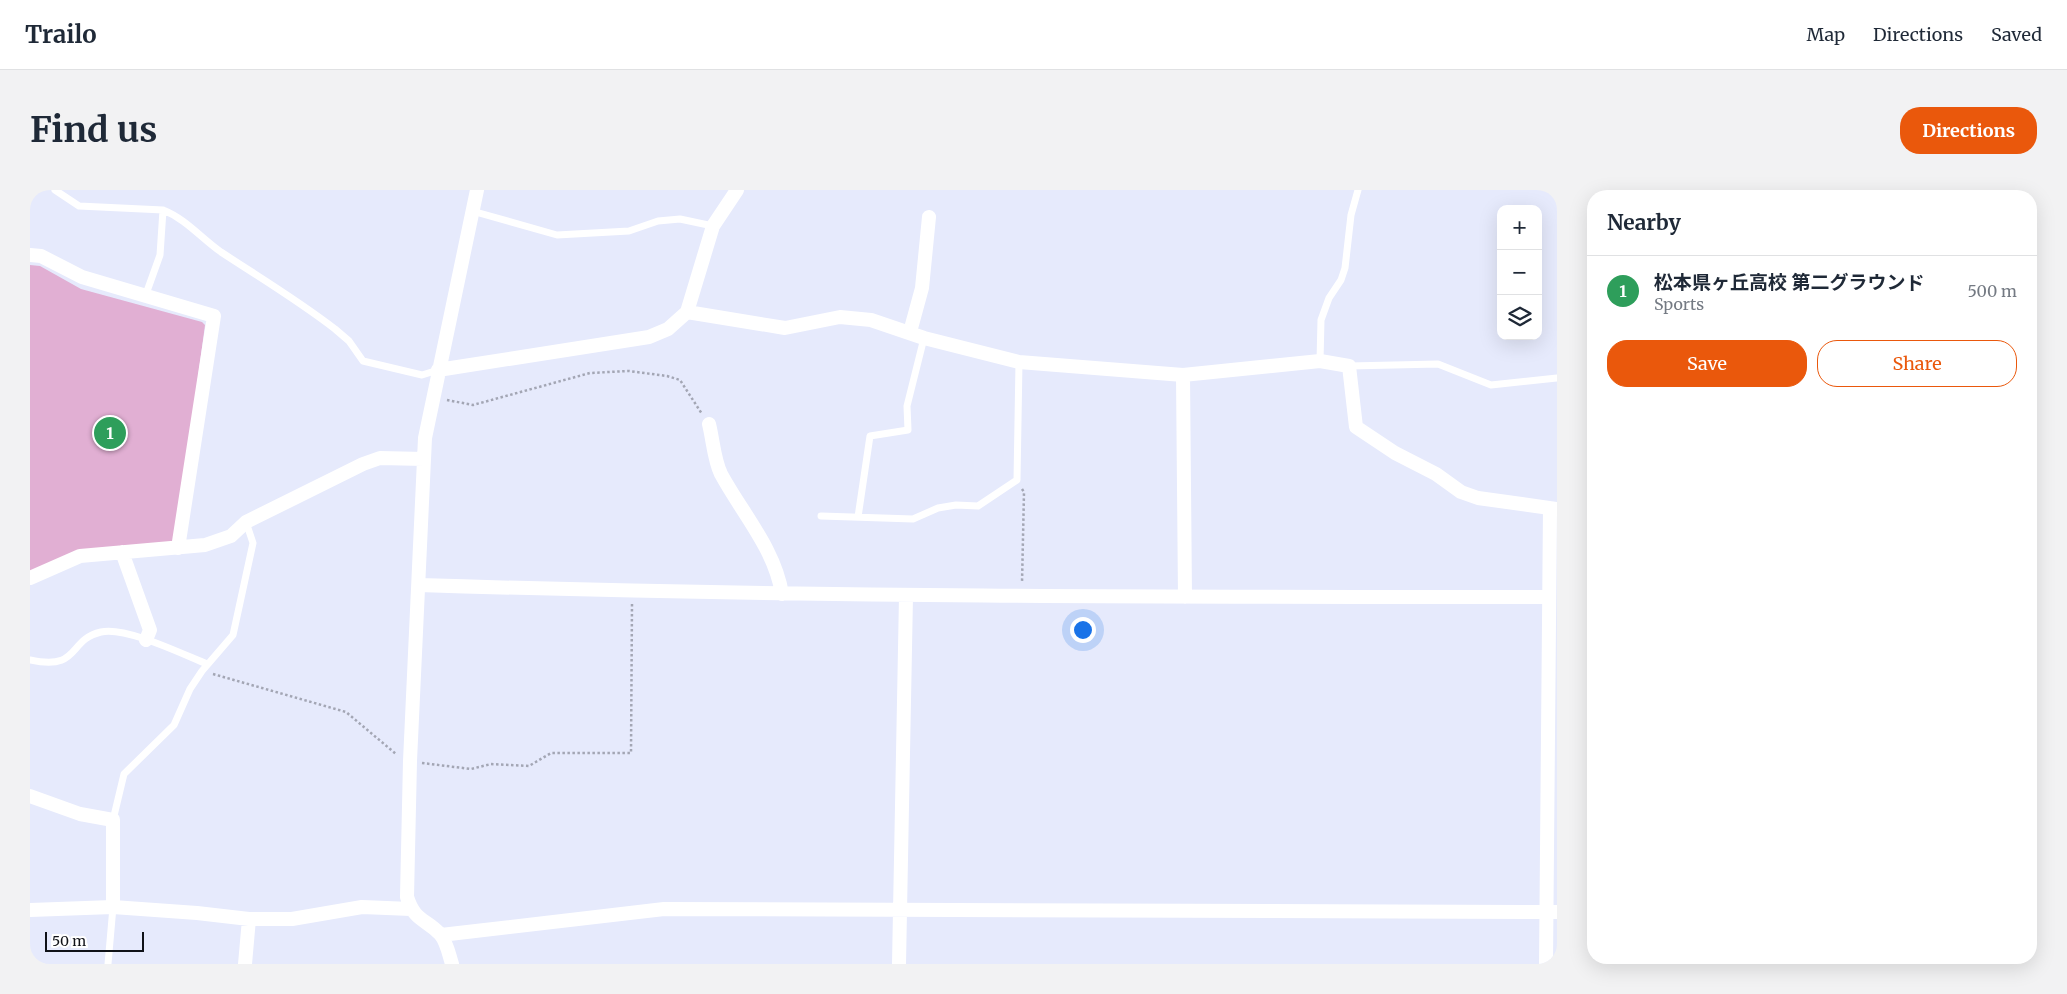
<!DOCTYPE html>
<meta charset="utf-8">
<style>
:root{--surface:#fff;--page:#f2f2f3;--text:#1f2937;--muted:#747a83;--line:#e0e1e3;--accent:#ea580c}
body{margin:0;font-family:Merriweather,"Noto Sans JP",serif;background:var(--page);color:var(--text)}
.controls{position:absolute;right:15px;top:15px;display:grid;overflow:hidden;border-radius:10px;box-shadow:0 5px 20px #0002}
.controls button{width:45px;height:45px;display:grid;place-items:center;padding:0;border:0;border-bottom:1px solid var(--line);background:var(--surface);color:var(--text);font:25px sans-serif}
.scale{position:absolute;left:15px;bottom:12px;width:99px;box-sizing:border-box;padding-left:5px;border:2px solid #101218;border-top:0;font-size:14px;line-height:18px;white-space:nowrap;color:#101218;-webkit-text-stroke:4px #fff;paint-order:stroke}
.you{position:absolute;left:1052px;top:439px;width:18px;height:18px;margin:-12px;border:4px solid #fff;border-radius:50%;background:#1a73e8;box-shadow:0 0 0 8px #1a73e833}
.badge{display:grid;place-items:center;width:32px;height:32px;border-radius:50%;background:var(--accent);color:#fff;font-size:16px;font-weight:700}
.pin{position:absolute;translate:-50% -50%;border:2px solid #fff;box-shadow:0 1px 5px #0006}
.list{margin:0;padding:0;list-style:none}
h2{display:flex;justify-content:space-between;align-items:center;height:65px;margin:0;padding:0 20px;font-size:21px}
h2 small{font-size:16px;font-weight:400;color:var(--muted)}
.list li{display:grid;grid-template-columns:32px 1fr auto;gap:15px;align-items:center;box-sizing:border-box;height:70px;padding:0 20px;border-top:1px solid var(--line)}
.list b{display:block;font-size:19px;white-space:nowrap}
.list p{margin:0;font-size:16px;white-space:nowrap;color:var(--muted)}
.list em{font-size:16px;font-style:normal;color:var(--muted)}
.actions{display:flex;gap:10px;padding:15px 20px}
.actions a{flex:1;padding:11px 0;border:1px solid var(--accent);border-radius:20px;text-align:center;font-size:18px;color:var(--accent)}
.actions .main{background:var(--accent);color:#fff}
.icon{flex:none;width:28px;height:28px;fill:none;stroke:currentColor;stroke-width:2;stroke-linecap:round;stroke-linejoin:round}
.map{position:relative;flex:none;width:1527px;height:774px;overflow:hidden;border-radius:20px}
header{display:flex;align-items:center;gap:30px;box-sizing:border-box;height:70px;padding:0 25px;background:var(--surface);border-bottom:1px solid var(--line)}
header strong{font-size:24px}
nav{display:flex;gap:28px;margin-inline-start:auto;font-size:18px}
.intro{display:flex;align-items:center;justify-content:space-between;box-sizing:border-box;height:120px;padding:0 30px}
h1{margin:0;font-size:35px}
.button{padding:12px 22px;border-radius:20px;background:var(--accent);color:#fff;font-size:18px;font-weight:700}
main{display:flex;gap:30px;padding:0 30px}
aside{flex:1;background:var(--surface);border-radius:20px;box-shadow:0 5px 20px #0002}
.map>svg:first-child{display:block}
</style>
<header>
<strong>Trailo</strong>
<nav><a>Map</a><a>Directions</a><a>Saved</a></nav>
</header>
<div class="intro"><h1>Find us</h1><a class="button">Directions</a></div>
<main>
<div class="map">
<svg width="1527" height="774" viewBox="0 0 1527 774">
<rect width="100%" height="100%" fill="#e6eafc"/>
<path fill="#e1afd3" d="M0,75L10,76L51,99L172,132L175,135L146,351L0,382Z"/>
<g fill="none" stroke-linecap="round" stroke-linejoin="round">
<path stroke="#a3a6b4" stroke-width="2.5" stroke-dasharray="2.5 2.5" stroke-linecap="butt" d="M417,210L443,215L560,183L599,181L637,186L650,190L672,224
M992,299L994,302L992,393
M183,484L316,522L366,564
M392,573L441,579L461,574L499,576L521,563H601L602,414"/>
<path stroke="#fff" stroke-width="7" d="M25,0L49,16L133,20C156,29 171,48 191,62C229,87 269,111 305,139L319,151L333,171L392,185L408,180
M442,21L527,45L599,41L628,31L650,29L683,36
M116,104L130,65L133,20
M1290,171L1291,130L1299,108L1311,90L1315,78L1321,25L1328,0
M1319,176L1408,174L1461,195L1527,188
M791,326L883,329L908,318L926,315L948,316L987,290L989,172
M828,327L840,246L878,240L877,216L894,148
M0,470C51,481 37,450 71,442C95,436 152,464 177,474
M83,630L94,584L144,535L160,499L172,481L203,445L223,353L216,332
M78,774L83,717"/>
<path stroke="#fff" stroke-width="14" d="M0,65L11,66L52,87L184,126L148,358
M657,122L755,138L810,127L841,130L894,148L989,172L1153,185L1290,171L1319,176L1326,237L1365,263L1406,284L1431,302L1448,308L1527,319
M880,142L892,98L899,27
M408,180L619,147L638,139L657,122L683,36L707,0
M1153,185L1155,407
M679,234C683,250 684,270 691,284C712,323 745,359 752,404
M92,362L120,440L116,450
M0,388L50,366L175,355L201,346L216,332L333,274L350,268L394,269
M389,395C766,407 1142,407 1519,407
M0,606L50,624L83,630V717
M0,720L83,717L167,723L219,729H262L332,717L381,719
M411,745L634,719L1527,722
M215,774L219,729
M422,774C419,765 417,752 410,744C395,728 385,732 377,707L380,571L395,248L447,0
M869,774L876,406
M1516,774L1520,318"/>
</g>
</svg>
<div class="controls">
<button>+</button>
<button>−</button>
<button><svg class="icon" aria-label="layers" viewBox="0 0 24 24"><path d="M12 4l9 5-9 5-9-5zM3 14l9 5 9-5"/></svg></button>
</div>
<div class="scale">50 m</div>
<div class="you"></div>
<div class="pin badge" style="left:80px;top:243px;background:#2e9e5b">1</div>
</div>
<aside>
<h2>Nearby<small></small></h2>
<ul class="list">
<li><span class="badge" style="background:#2e9e5b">1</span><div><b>松本県ヶ丘高校 第二グラウンド</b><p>Sports</p></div><em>500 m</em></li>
</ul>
<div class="actions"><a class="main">Save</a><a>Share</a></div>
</aside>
</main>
